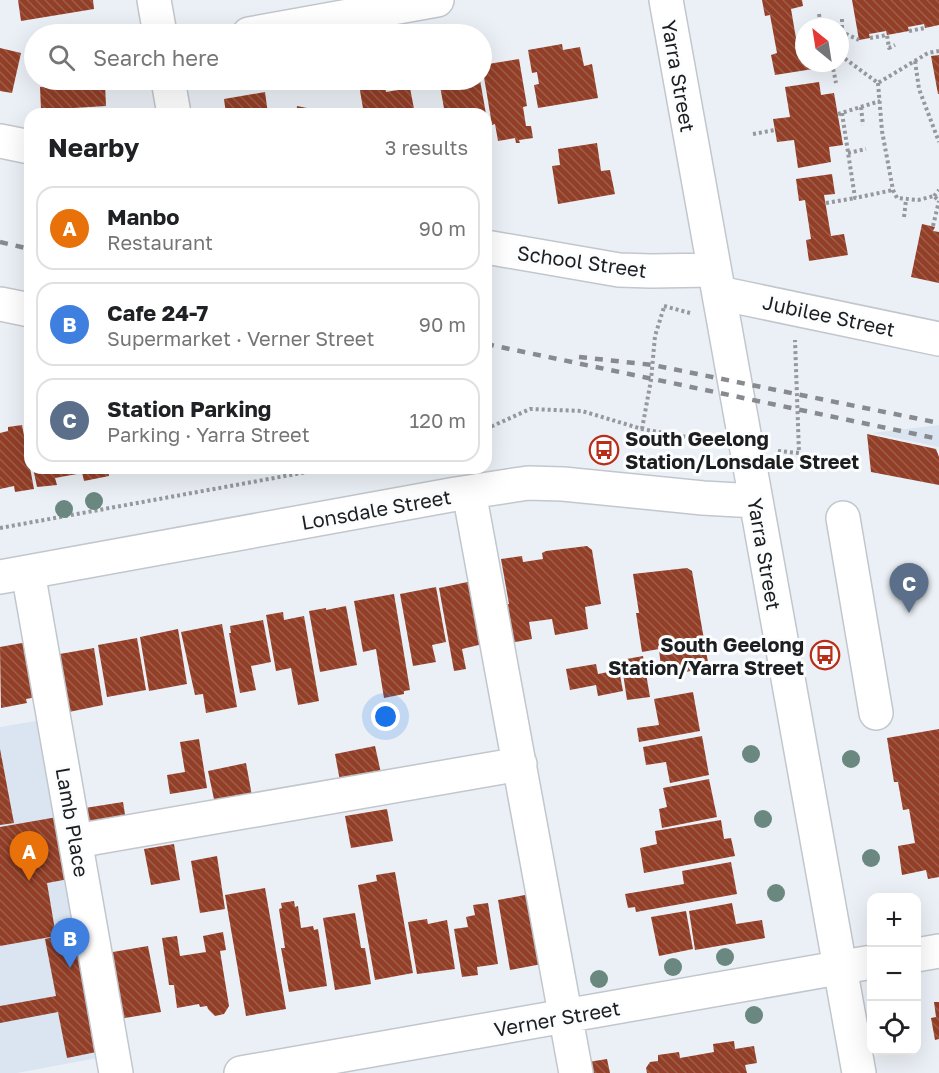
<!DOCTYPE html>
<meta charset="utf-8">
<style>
:root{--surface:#fff;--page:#f6f6f6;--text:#202124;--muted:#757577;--line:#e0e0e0;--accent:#ba2e17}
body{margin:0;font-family:"Golos Text",sans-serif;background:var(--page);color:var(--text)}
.controls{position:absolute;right:18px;bottom:18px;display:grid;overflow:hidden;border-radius:12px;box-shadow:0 6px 24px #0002}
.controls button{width:54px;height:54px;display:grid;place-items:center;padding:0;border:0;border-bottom:2px solid var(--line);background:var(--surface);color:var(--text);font:30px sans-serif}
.compass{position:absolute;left:795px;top:18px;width:54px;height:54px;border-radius:50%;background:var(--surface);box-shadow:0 6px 24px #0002;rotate:330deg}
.you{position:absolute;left:386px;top:717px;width:21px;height:21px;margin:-15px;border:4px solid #fff;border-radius:50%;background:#1a73e8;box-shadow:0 0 0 9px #1a73e833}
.badge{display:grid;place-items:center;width:39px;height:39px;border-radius:50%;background:var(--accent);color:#fff;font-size:20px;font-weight:700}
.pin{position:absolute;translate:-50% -50px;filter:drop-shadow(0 2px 3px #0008)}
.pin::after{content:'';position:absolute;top:32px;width:21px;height:18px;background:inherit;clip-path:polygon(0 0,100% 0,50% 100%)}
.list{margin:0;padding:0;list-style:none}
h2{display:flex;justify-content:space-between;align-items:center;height:78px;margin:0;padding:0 24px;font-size:26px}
h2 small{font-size:20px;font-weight:400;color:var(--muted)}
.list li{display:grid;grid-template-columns:39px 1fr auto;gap:18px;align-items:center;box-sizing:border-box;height:84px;margin:0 12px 12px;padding:0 12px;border:2px solid var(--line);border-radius:18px}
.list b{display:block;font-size:22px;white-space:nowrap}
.list p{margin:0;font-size:20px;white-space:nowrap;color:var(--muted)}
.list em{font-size:20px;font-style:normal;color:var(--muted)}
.icon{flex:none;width:33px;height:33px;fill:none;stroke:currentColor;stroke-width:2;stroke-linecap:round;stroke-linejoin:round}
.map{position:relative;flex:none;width:939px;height:1073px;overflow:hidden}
.search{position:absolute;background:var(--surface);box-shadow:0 6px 24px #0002;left:24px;top:24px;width:468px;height:66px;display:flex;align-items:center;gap:15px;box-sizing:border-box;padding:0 21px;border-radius:33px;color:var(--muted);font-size:22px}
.panel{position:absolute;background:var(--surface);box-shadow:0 6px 24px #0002;left:24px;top:108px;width:468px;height:366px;border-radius:18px}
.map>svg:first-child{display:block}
</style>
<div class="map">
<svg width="939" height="1073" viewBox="0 0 939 1073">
<defs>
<pattern id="building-back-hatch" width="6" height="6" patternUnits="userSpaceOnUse" patternTransform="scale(1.5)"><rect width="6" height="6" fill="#933e26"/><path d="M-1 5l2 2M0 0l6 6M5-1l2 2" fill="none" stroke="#9d5e4c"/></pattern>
</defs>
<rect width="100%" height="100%" fill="#ebf0f6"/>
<path fill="#dae5f1" d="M939,425V447L872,433Z
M47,719L108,1056L17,1073H0V727Z"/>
<path fill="url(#building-back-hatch)" d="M18,0H93L94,9L21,21Z
M762,0H802L803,6L791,9L798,50L804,49V63H812L813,69L775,75L771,55L777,53L770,15L765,16Z
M852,0H939V25L925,28L924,24L908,27L909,31L887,35L886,31L869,34L870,38L859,40Z
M88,29L89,34H56V31Z
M562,44L563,50L580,47L584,66L592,64L598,98L538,108L534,85L539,84L537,72L532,73L528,50Z
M0,48L21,53L12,93L0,91Z
M939,55V94H938L931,56Z
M519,59L527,106L523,107L526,126H531L533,138L519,140L520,143H516L515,138L498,141L495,124L492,125L482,65Z
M58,80H87V85L105,84L106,106L41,110L40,87L58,86Z
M439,80H480L486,114H445Z
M384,81L386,92L410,88L415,114H364L359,85Z
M819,82L821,95L834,93L843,145L829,147L831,162L798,168L794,140L777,142L773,119L790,117L785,87Z
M265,92L268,114H226L224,99Z
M297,106L332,113V114H296Z
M597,143L601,171L610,170L615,194L558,204L552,166L560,165L558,149Z
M832,174L835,194L824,195L831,236L844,234L848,255L809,261L806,240L811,239L805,200L799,201L796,179Z
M922,224L935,227L933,231L939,232V283L911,277Z
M22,425L34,489L15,492L14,486L0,489V433L8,431V427Z
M867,434L936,449L939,457V485L871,472Z
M33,468H76L77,474L55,478L57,485L37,487Z
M81,468H108L109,476L84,481Z
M130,468H147L148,469L131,472Z
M587,546L592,550L601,604L585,607L588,629L555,635L552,619L529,622L532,639L510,643L504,605L509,604L501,559L522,556L523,562L543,559L542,553L546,551Z
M687,568L692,571L709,668L662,676L659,649L642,652L636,613H639L633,574Z
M477,580L487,643L462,649L466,669L454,671L439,588Z
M436,587L446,642L432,645L436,662L413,666L400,594Z
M394,594L410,690L404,691V694L384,698L376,649L363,652L354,601Z
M346,606L357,665L320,672L309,611L326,608V610Z
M283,612L284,620L304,616L319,701L298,705L291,668L276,671L266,615Z
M263,620L271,662L251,666L256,690L240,693L229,633H231L230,626Z
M222,624L237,707L206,713L203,694L195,695L181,632Z
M178,629L187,684L149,691L140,637Z
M137,638L146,690L107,697L98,645Z
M33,641L42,696L26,699L27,703L1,708L0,647Z
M94,648L103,705L64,713L54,655Z
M643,656L650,697L627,700L621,660Z
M596,664L598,674L619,670L623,691L598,696L596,685L570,690L566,669Z
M693,692L700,731L639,742L637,728L659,725L654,699Z
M939,729V877L928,879L926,870L902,875L898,846L915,843L909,809L903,810L898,782H894L887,738Z
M702,736L709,775L670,783L666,762L646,765L643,747Z
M199,739L207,788L170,794L167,775L185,772L180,742Z
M375,746L381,773L340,781L335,754Z
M0,749L14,823L0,825Z
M246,763L252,796L215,804L208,771Z
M709,779L717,817L662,828L659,809L667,807L663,788Z
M123,802L127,827L88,832L85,808Z
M387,809L393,841L351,848L345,816Z
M63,816L69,879L47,883L56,936L0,946V827Z
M721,820L724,839L731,838L735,856L644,873L640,848L657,844L655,831Z
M174,844L180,880L151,885L144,849Z
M217,856L225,909L200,913L191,861Z
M731,862L737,894L636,912L635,907L628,908L625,894L684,884L682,871Z
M395,872L413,973L375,980L358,885L377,881L376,875Z
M265,888L286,1009L246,1016L225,895Z
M530,894L542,964L510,970L498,900Z
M294,901L295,907L298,906L301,928L313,926L314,930L318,929L327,986L289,992L281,948H285L279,909L282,908L281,903Z
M488,903L498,964L477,967L478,975L462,977L454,929L468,927L466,917L475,915L473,905Z
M732,903L736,924L762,920L765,938L695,950L689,911Z
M686,911L693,949L659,956L651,917Z
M355,913L361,948H365L371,984L335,990L323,918Z
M427,919L428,924L447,920L455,969L417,974L408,922Z
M84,931L106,1050L67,1058L58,1012L0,1023V1006L56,996L45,939Z
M223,932L226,950L220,951L229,1006L224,1014L215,1016L208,1009L207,1006L200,1007L199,1004L177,1008L174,985H169L162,938L177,936L180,956L206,952L203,936Z
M148,946L161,1012L119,1019L107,953Z
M934,1002H939V1039L935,1040L931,1018L936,1017Z
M734,1041L735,1049L754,1046L757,1063L745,1065L747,1073H647L646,1068L650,1062L658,1061V1055L679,1052L680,1058L714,1052L713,1044Z
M607,1059L610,1073H584L582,1063Z"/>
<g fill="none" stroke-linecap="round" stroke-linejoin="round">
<g stroke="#c2c7cd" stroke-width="36">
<path id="minor" d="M154,0L160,34
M666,0L859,1073
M249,34L437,0
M168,80L174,114
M0,141L30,147
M486,247L619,270L651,271L714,270
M719,293L939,339
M0,304L30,310
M469,492L576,1073
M843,518L876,713
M28,572L116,1073
M0,577L456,494L528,483L563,484L703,498L756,501
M76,841L520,764
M916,955L939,951
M241,1073L872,962"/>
</g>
<path stroke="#95989d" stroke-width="4" stroke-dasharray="3 3" stroke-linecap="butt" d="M819,14L821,27
M909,31L925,28
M840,34L844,33L859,40
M842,34V19
M870,38L887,35L889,48L895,45
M840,55L878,83L928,53L939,51
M915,61L919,89L939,142
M832,63L836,83
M878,83L882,131L893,190L897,198L918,200L934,196L939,201
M861,107L863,125
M842,113L855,198L893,190
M838,114L880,101
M753,134L775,130
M848,153L866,149
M934,196L939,190
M826,203L855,198
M904,217L906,200
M933,226L939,201
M664,306L690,313
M486,429L530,409L582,411L642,429L714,442
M642,429L651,380L655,336L664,307
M778,451L799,453L795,340
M0,528L329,468"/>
<use href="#minor" stroke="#fff" stroke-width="33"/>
<path stroke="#878a8e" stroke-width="4.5" stroke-dasharray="8 8" stroke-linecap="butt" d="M0,242L30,249
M486,344L939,439
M579,357L653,365L939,423"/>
</g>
<g fill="#6a8880">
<circle cx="94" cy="501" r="9"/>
<circle cx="64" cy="509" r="9"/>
<circle cx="751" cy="754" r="9"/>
<circle cx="851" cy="759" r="9"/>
<circle cx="763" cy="819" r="9"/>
<circle cx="871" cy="858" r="9"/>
<circle cx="776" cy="893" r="9"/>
<circle cx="725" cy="957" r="9"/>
<circle cx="673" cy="967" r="9"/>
<circle cx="599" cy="979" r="9"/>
<circle cx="754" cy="1015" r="9"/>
</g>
<defs>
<g id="bus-ring" transform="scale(1.5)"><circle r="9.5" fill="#fcfdfe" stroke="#ba2e17" stroke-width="1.5"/><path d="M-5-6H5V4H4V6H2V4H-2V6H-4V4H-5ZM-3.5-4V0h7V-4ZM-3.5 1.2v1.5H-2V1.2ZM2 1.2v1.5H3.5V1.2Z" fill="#ba2e17"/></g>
</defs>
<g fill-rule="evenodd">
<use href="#bus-ring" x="604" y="450"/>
<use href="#bus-ring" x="825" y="655"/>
</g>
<g text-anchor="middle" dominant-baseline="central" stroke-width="6" stroke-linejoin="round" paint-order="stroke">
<g font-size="20" fill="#1c1e20" stroke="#fcfdfe">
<text transform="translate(679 76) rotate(80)">Yarra Street</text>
<text transform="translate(582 261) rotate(8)">School Street</text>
<text transform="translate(829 315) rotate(12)">Jubilee Street</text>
<text transform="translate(376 509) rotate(-10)">Lonsdale Street</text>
<text transform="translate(765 554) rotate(80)">Yarra Street</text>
<text transform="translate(73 822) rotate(80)">Lamb Place</text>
<text transform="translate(557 1018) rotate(-10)">Verner Street</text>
</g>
<g font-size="20" font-weight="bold" fill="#1c1e20" stroke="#fcfdfe" text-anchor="start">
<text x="625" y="438">South Geelong<tspan x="625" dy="23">Station/Lonsdale Street</tspan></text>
<text x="804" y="644" text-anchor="end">South Geelong<tspan x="804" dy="23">Station/Yarra Street</tspan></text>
</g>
</g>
</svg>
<div class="controls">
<button>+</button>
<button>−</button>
<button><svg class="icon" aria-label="locate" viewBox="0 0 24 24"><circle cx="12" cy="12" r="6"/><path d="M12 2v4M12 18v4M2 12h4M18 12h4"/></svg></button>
</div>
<svg class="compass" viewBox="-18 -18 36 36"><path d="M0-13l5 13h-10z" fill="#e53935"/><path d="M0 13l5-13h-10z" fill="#757577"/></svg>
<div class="you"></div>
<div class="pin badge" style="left:29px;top:881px;background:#e8710a">A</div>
<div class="pin badge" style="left:70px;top:968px;background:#3f7fe0">B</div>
<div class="pin badge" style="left:909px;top:613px;background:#5c6f8a">C</div>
<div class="search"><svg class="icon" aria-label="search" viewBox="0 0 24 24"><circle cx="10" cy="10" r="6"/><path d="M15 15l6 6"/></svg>Search here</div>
<section class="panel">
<h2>Nearby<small>3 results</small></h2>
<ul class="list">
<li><span class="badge" style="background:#e8710a">A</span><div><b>Manbo</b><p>Restaurant</p></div><em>90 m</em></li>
<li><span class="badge" style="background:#3f7fe0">B</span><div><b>Cafe 24-7</b><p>Supermarket · Verner Street</p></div><em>90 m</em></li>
<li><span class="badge" style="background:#5c6f8a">C</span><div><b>Station Parking</b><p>Parking · Yarra Street</p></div><em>120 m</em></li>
</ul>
</section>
</div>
